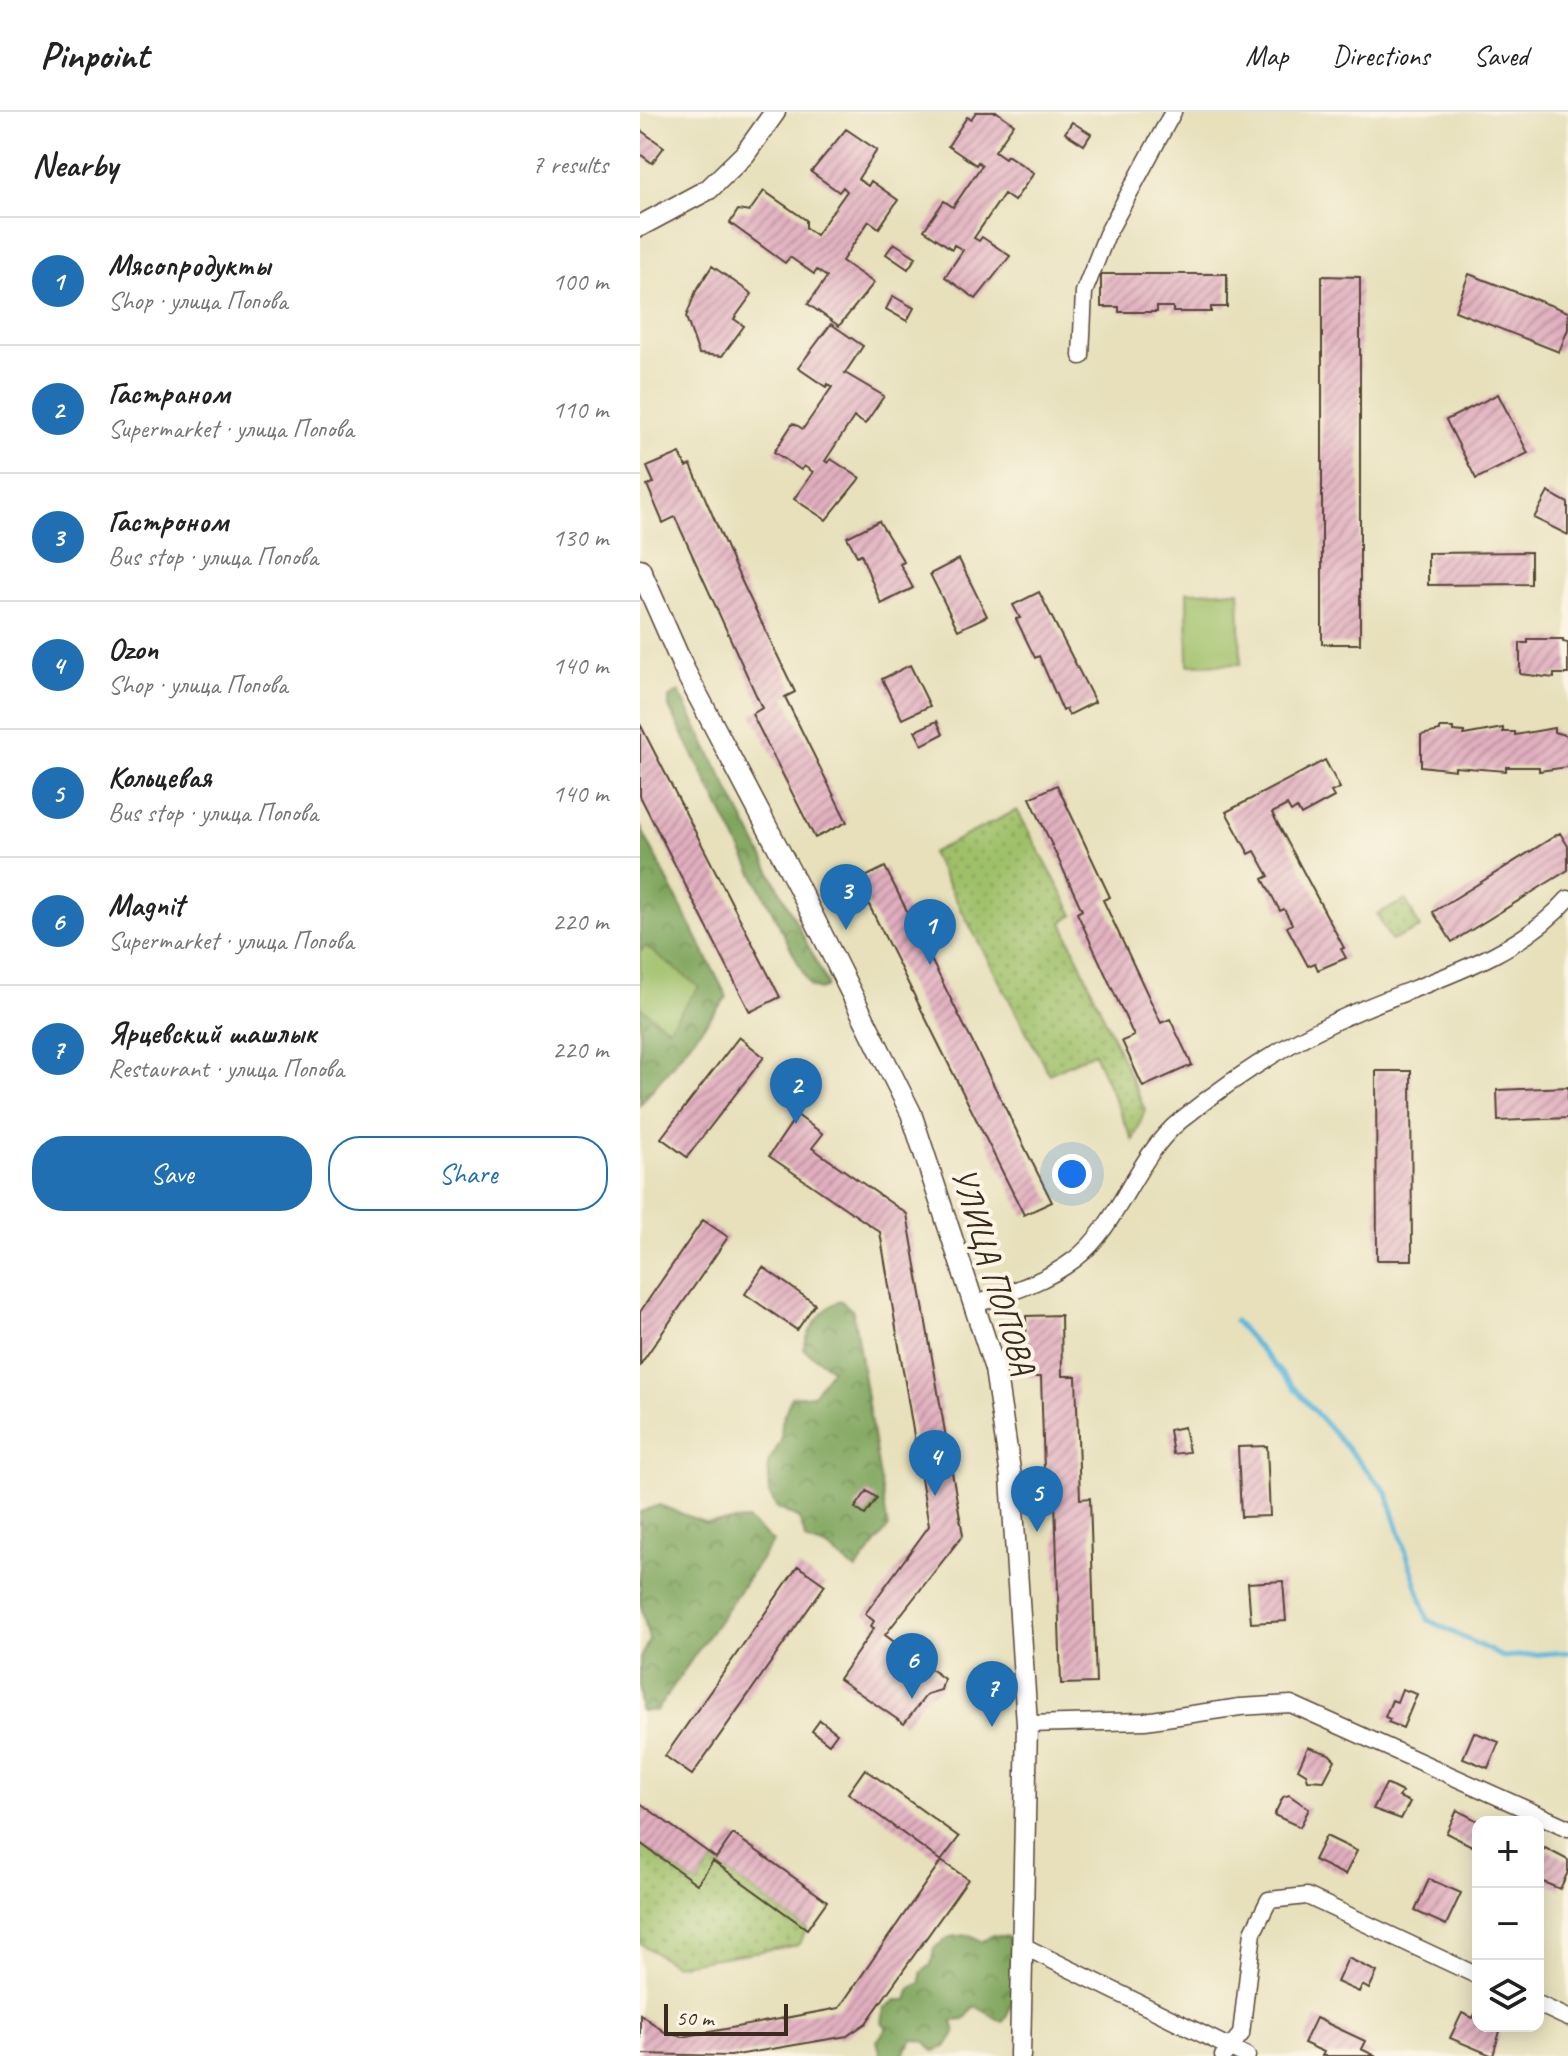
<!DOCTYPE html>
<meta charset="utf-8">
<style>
:root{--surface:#fff;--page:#f2f2f2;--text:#222;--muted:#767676;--line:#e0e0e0;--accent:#1f6fb2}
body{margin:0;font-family:Caveat,sans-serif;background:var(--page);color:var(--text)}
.controls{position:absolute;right:24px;bottom:24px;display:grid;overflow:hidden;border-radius:16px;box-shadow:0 4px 20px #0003}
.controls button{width:72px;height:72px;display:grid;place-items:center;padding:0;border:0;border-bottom:2px solid var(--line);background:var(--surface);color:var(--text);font:40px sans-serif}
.scale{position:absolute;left:24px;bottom:20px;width:124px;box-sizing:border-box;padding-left:8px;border:4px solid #3b2a1e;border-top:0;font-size:22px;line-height:28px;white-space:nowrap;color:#3b2a1e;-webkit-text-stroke:6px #fcf5e5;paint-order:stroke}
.you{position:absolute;left:432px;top:1062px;width:28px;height:28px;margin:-20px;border:6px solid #fff;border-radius:50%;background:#1a73e8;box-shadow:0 0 0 12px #1a73e833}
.badge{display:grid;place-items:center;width:52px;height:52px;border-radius:50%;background:var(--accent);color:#fff;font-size:26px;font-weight:700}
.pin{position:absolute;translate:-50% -66px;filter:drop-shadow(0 2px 4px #0008)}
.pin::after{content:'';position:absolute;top:42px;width:28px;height:24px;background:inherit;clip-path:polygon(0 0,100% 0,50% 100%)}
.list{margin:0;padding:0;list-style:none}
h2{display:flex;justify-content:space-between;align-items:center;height:104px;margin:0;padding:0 32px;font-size:34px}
h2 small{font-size:26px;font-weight:400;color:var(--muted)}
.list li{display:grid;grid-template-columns:52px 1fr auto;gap:24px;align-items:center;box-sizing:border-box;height:128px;padding:0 32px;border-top:2px solid var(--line)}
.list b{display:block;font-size:30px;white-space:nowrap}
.list p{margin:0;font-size:26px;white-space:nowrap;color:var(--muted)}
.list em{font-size:26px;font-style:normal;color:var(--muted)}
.actions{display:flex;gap:16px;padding:24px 32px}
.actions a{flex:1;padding:18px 0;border:2px solid var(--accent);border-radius:32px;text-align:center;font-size:28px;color:var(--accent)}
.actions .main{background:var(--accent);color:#fff}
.icon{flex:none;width:44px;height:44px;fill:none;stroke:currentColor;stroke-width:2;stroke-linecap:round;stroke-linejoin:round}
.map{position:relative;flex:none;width:928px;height:1944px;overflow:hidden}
header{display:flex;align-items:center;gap:48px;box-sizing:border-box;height:112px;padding:0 40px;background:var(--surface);border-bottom:2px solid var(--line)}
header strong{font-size:38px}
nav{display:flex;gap:44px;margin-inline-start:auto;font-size:28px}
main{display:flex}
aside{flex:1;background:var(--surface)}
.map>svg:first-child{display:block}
</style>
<header>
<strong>Pinpoint</strong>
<nav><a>Map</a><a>Directions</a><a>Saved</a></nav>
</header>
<main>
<aside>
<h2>Nearby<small>7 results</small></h2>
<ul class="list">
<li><span class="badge">1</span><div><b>Мясопродукты</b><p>Shop · улица Попова</p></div><em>100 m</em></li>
<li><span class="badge">2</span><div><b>Гастраном</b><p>Supermarket · улица Попова</p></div><em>110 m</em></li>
<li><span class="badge">3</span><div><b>Гастроном</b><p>Bus stop · улица Попова</p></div><em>130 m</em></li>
<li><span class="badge">4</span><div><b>Ozon</b><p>Shop · улица Попова</p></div><em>140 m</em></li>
<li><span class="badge">5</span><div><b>Кольцевая</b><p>Bus stop · улица Попова</p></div><em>140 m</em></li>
<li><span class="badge">6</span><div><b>Magnit</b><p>Supermarket · улица Попова</p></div><em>220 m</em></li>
<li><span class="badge">7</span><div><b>Ярцевский шашлык</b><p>Restaurant · улица Попова</p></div><em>220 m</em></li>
</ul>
<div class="actions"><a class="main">Save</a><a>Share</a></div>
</aside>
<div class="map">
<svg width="928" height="1944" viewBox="0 0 928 1944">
<defs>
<pattern id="green-dots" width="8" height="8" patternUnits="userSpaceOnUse" patternTransform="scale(2)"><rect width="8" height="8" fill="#9fc069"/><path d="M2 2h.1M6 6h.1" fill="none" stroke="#839c56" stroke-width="1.8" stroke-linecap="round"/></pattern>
<pattern id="forest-crowns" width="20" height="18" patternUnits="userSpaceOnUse" patternTransform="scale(2)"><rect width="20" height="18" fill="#7fa65d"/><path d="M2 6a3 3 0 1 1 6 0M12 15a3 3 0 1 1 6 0" fill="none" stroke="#69874c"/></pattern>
<pattern id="building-hatch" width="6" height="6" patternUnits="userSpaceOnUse" patternTransform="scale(2)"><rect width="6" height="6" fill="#e1afbf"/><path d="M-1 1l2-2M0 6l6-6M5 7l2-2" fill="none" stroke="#b88f9b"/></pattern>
</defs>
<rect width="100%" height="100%" fill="#fcf5e5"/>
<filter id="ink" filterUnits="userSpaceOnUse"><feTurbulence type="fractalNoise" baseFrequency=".0125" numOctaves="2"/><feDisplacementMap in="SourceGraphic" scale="16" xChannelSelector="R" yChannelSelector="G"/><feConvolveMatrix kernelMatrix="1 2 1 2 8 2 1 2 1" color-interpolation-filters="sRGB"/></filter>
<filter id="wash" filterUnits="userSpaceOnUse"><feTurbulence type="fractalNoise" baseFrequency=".006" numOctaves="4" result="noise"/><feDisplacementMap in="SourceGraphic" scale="32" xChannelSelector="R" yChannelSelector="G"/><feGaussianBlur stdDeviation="1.8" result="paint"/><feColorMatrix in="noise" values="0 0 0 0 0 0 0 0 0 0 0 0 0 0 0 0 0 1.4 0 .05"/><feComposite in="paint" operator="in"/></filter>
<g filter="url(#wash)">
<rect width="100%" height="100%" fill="#e7e0bb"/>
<path fill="url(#green-dots)" stroke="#6d7544" stroke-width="2" d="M377,698L434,803L422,810L505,998L493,1029L454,941L409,962L291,741Z
M766,788L780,816L751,829L737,802Z
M0,1731L57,1772L73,1749L167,1817L158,1833L34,1853L0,1831Z"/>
<path fill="url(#forest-crowns)" stroke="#5d683e" stroke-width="2" d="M39,580L187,871L186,876L179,878L170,874L29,595V585Z
M0,714L87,885L0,993Z
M200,1188L213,1199L248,1416L216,1458L186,1435L167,1429L159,1407L136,1395L130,1383L128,1351L141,1329L142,1310L151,1285L173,1283L192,1257L163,1237C170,1215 179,1200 200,1188Z
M19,1393L66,1411L107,1408L133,1430L16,1599H0V1547L9,1528L0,1490V1400Z
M329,1823L341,1830L353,1823L368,1825C376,1849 378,1890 363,1910L335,1894L324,1908L312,1909L315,1921L306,1935L294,1939L286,1930L273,1927L262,1944H241L237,1929L247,1916L242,1910L244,1897L256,1888H267L271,1876L281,1871V1861L291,1853L294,1836L310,1825Z"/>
<path fill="#9fc069" stroke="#6d7544" stroke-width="2" d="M599,479L601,552L548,553L547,480Z
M5,834L59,875L28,916L0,895V840Z"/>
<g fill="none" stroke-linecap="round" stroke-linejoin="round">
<path stroke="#5eb8db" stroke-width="5" d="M595,1209L747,1381L788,1508L863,1545L928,1540"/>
</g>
<g id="blocks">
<path fill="url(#building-hatch)" d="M336,0H357L374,12L355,39L365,46L367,43L394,61L374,89L364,82L334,126L339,129L342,125L370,144L336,187L305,165L323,138L314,133L312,137L284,118L304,89L313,95L342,53L338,50L336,53L308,34L327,5L331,7Z
M432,10L451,22L444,33L425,21Z
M206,17L237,38L218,67L228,74L231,69L258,88L239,116L229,109L202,149L234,171L199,214L168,192L187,165L177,158L174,162L150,145L145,151L90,111L98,98L109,100L124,79L166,108V116L176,123L207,79L203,75L199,80L171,60Z
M0,18L24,35L12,51L0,42Z
M254,131L276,145L268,157L246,142Z
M72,154L112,182L94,207L104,214L82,244L59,242L46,205L56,179Z
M461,162H587V195H571V200H533V195H517V200H479V195H461Z
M829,162L928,200V217L919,240L815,199Z
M682,164L720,165V532H682Z
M253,184L274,196L267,209L246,197Z
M191,212L223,234L205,261L244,284L225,312L214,305L185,349L188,351L191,347L220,366L186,408L154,387L173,360L164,354L161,358L134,340L153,311L163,317L192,275L188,272L186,275L158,256Z
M858,282L888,341L836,367L806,308Z
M40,341L46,355L51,353L94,453L155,580L145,585L207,710L175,726L112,602L122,596L35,405L23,411L7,373L14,371L7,355Z
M908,380L928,391V423L894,406Z
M239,409L264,450L260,452L273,476L241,492L221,442L217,444L207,425Z
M891,440V472L788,473V441Z
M319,447L347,504L318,518L290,462Z
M399,480L455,590L429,603L426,597L423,599L399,544L395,546L376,507L380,506L373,493Z
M888,527H923V530L928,531V562H914V566L880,562V531H888Z
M270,553L290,594L262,607L242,567Z
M297,609L303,622L282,633L275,619Z
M0,612L140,885L110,900L0,684Z
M800,616H813V619L824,620V623L863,616V620H875V623L914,616V620L928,624V655L899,659V655H866V659L815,655V658L781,654V623L800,619Z
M685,648L700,676L691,680L694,685L661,703L657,696L651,700L647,693L632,701L704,836L701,837L706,846L678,858L675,851L668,854L647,815L652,812L644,797L640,799L623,767L629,764L615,739L609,742L586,700Z
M417,673L470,785L463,788L521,911L530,907L552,953L503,975L482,929L494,924L437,801L442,798L390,686Z
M920,721L928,734V758L812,830L793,800Z
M245,755L412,1090L384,1103L217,769Z
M99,925L124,945L47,1045L21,1026Z
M736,959H771L772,1148H737Z
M928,975V1006L858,1009L857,978Z
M157,1003L183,1022L172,1036L267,1102L323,1423L245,1523L304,1567L301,1578L287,1582L264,1612L199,1567L234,1516L231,1514L234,1509L225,1502L289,1414L240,1120L129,1044Z
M63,1108L88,1125L0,1253V1200Z
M123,1155L175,1192L157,1218L105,1182Z
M421,1203L422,1264H436L440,1387L450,1386L456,1571L421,1572L415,1388H405L401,1265H387L386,1204Z
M544,1315L549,1340L533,1342L529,1318Z
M627,1334L630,1404L601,1405L598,1335Z
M227,1379L237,1386L225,1403L215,1396Z
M158,1454L185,1473L52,1663L25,1644Z
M643,1469L646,1509L611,1511L608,1471Z
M762,1577L777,1582L763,1616L748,1610L750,1607L745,1605L752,1588L757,1590Z
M180,1608L197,1621L189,1632L172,1619Z
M834,1620L859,1630L848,1656L823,1646Z
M668,1635L689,1642L695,1648L684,1669L668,1668L666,1662L658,1657Z
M225,1657L319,1725L301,1749L208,1681Z
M746,1672L762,1680L759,1685L770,1690L761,1707L733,1697Z
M649,1683L669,1697L660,1715L634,1703L643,1685Z
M0,1691L76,1746L93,1722L187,1789L167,1817L73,1749L57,1772L0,1731Z
M817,1698L838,1709V1737L806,1721Z
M686,1724L717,1739L705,1763L674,1748Z
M905,1736L928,1748V1760L920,1777L898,1768V1745Z
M301,1749L328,1767L226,1911L207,1924L91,1944L0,1942V1902L26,1921L42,1925L199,1896Z
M789,1767L821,1781L806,1813L775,1799Z
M708,1846L737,1860L729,1877L722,1873L719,1880L697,1870Z
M822,1901L833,1906L835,1902L838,1914L860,1919L853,1944L810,1926Z
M676,1906L725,1929L721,1937L736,1944H682L684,1940L664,1931Z"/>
</g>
</g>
<g filter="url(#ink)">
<use href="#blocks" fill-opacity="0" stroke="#554536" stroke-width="2"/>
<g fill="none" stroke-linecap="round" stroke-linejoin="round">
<g stroke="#554536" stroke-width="19">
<path id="minor" d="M441,244L444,180L467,122L533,0
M336,1192C369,1181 407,1169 435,1147C479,1114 495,1045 541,1008C587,970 640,936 694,910C772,872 869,854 928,787
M387,1612L505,1609L600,1595L651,1592L928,1716
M383,1834L607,1944
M898,1892L928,1906
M583,1944L601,1922L613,1820L629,1788L667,1784L838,1864"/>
</g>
<g stroke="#554536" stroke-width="23">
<path id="tertiary" d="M0,114L69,77L105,42L135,0
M0,457L45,559L158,774L271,1001L355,1257L371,1365L387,1612L380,1944"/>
</g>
<use href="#minor" stroke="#fff" stroke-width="16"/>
<use href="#tertiary" stroke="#fff" stroke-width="20"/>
</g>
</g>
<g text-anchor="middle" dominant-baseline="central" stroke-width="8" stroke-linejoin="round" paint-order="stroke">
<g font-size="34" fill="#3b2a1e" stroke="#fcf5e5">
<text transform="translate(354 1159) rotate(73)">УЛИЦА ПОПОВА</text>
</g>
</g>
</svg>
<div class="controls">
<button>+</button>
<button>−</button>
<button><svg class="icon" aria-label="layers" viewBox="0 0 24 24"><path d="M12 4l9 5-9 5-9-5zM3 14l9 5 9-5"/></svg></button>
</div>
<div class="scale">50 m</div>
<div class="you"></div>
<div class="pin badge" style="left:290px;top:853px">1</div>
<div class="pin badge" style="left:156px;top:1012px">2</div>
<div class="pin badge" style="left:206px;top:818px">3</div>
<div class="pin badge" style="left:295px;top:1384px">4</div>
<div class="pin badge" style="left:397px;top:1420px">5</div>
<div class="pin badge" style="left:272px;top:1587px">6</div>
<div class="pin badge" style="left:352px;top:1615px">7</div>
</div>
</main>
